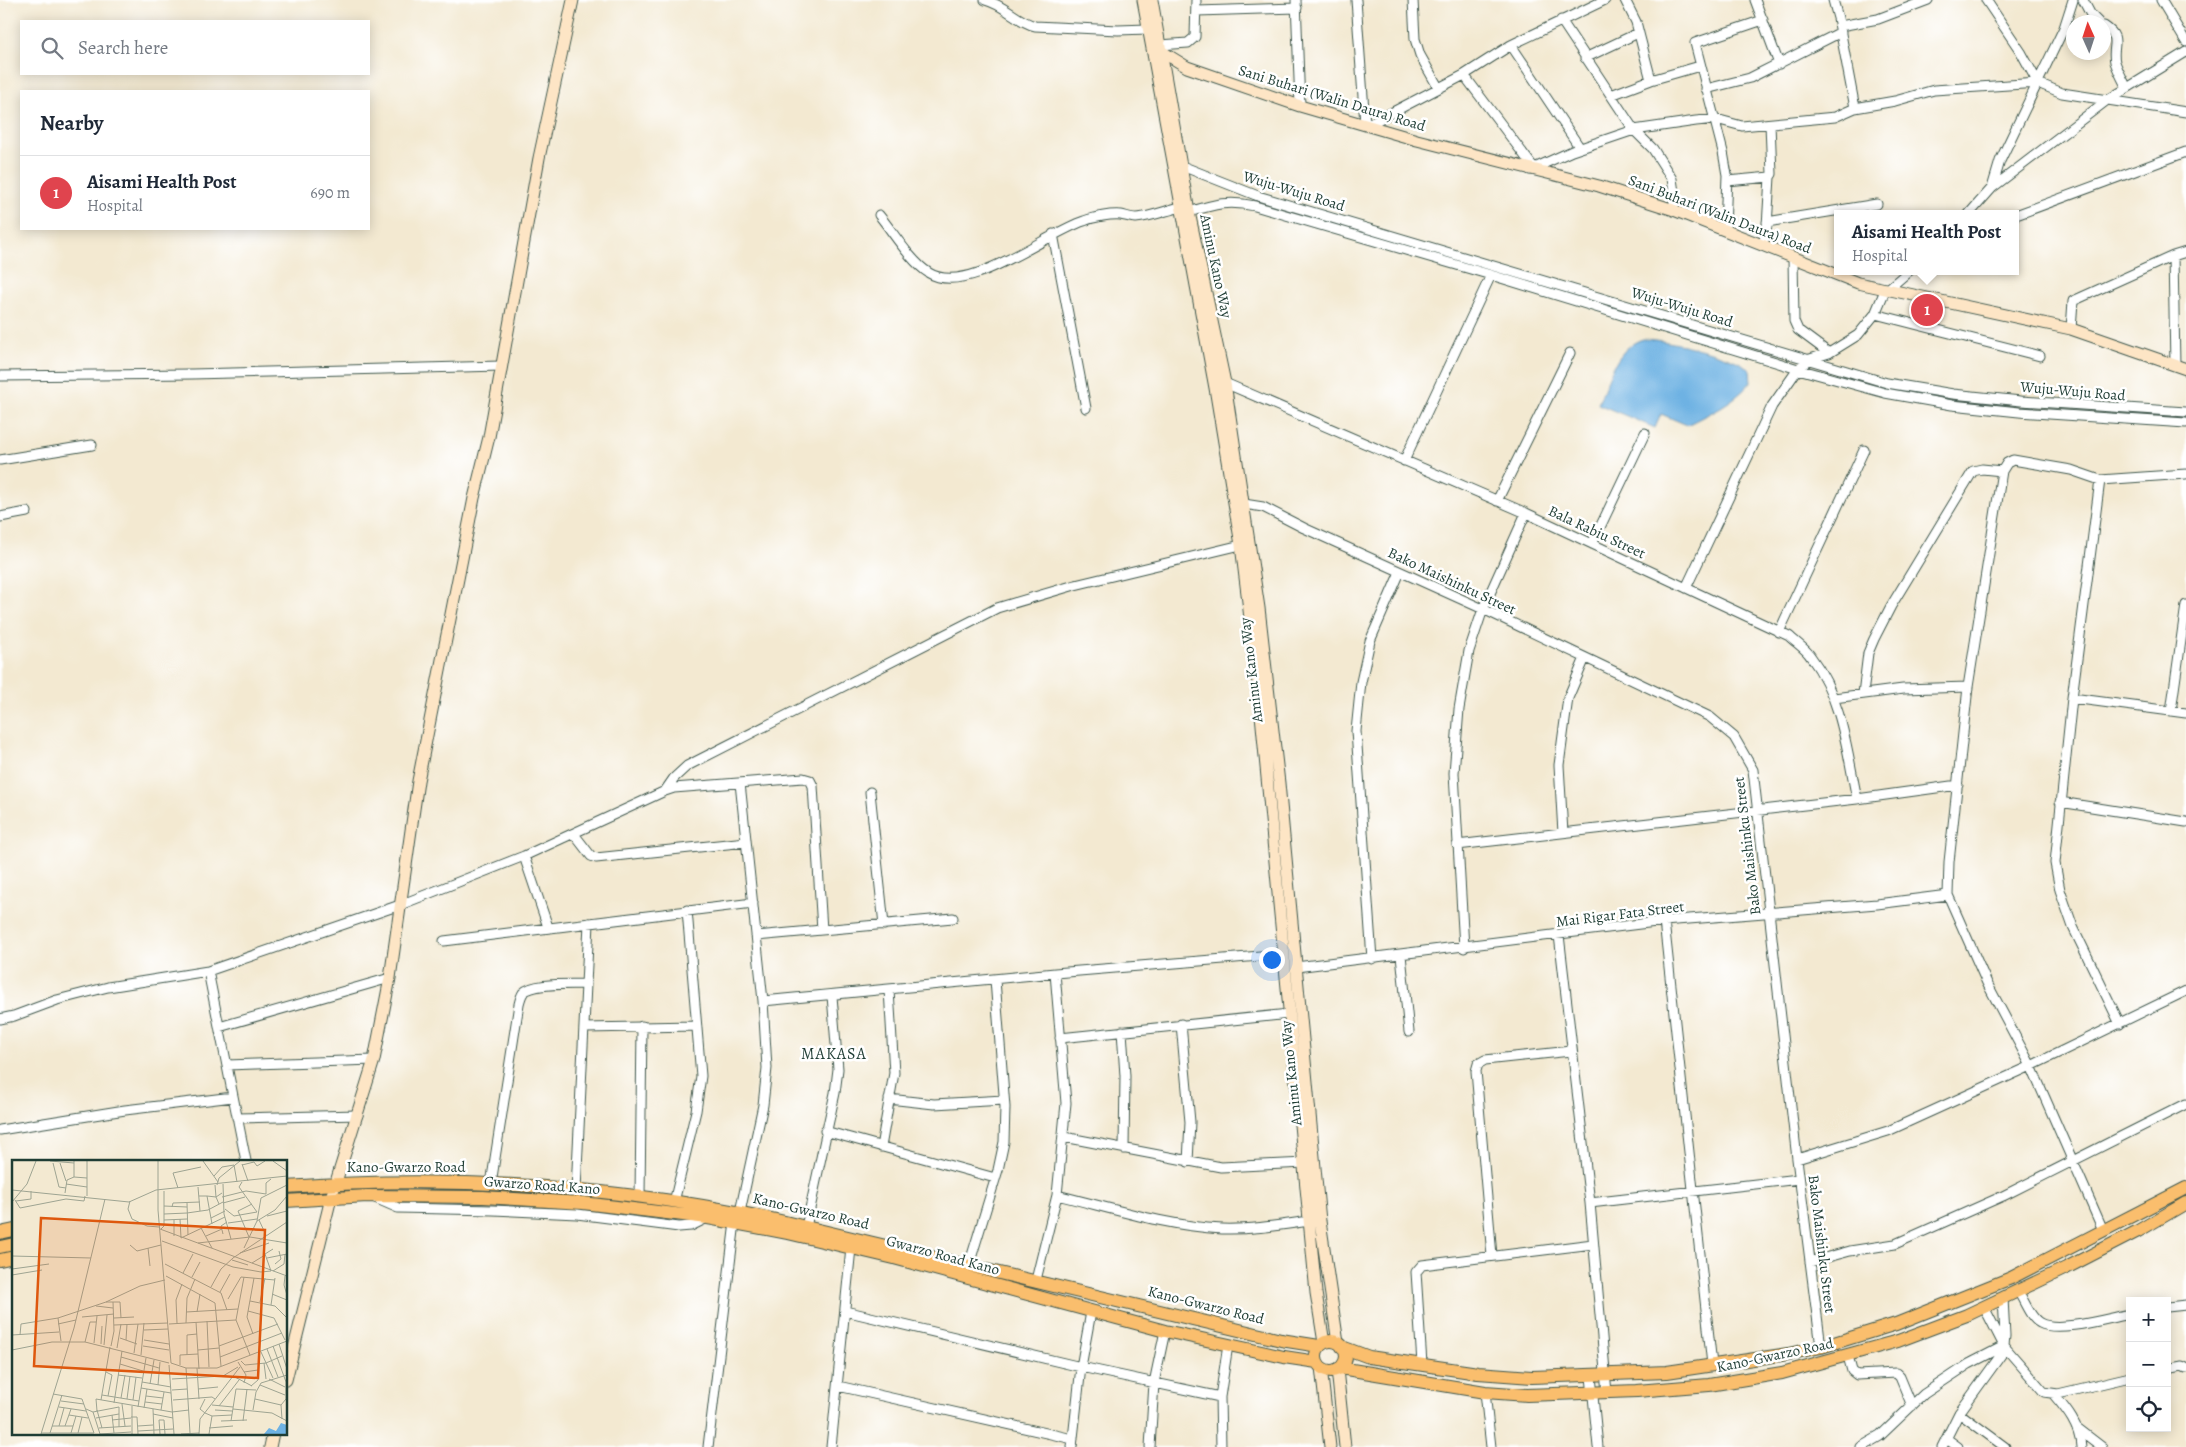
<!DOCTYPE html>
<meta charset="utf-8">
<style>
:root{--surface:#fff;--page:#f6f6f7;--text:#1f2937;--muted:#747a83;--line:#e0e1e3;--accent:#2563eb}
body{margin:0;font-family:Alegreya,serif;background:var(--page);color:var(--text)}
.controls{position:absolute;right:15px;bottom:15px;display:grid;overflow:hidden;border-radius:0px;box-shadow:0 2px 12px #0003}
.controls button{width:45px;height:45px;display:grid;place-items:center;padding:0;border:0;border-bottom:1px solid var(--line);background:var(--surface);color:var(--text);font:25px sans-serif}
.compass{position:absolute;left:2066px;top:15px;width:45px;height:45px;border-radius:50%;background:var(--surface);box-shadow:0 2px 12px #0003;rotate:357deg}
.you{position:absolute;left:1271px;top:959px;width:18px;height:18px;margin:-12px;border:4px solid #fff;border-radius:50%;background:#1a73e8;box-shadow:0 0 0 8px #1a73e833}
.badge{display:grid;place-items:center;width:32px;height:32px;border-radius:50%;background:var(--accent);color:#fff;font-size:16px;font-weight:700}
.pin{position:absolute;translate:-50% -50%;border:2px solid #fff;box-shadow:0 1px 5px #0006}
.popup{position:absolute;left:1834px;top:210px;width:185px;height:65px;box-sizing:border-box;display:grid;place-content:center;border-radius:0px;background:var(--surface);filter:drop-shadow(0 1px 4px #0005);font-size:16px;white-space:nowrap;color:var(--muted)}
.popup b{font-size:19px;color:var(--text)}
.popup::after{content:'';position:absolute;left:50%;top:100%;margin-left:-10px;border:10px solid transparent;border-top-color:var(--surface)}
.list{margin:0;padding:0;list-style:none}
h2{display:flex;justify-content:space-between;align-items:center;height:65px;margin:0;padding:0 20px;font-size:21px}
h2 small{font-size:16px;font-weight:400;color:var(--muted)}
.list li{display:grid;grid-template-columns:32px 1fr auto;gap:15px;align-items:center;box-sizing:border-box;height:75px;padding:0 20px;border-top:1px solid var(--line)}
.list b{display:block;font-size:19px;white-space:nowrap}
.list p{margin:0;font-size:16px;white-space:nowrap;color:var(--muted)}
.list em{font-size:16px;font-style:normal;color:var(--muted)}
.icon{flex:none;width:28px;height:28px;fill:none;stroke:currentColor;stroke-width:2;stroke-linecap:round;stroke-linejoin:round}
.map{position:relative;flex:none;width:2186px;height:1447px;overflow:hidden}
.search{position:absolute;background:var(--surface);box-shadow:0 2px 12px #0003;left:20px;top:20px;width:350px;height:55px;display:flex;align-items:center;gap:12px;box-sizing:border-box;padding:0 18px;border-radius:0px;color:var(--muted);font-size:19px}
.panel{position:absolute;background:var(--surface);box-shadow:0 2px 12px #0003;left:20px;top:90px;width:350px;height:140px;border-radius:0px}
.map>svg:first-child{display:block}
</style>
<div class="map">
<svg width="2186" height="1447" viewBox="0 0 2186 1447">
<rect width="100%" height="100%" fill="#fff"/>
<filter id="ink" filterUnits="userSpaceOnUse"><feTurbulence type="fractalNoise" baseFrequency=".02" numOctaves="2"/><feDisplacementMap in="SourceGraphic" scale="10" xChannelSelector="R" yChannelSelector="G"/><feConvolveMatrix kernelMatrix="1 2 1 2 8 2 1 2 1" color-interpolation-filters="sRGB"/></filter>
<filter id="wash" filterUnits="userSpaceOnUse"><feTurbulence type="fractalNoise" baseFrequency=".0096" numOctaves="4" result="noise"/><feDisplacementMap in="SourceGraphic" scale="20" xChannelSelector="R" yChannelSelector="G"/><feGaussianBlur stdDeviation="1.12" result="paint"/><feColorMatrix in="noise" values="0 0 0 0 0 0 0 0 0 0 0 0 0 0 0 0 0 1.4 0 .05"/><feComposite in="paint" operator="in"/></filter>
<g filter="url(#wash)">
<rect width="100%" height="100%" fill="#f3e9d1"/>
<path fill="#6eb2e3" stroke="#46788c" d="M1643,339C1663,339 1738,355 1750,370L1751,382C1734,403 1710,413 1687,425L1661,414L1655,428L1598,404C1608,381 1616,347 1643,339Z"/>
</g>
<g filter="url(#ink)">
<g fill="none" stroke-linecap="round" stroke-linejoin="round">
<g stroke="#3f574c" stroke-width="11">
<path id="street" d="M985,0C1005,5 1016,21 1035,26L1118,30L1148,29
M1296,0L1300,106
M1356,0L1365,124
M1413,0L1415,39L1420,55L1438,87
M1625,0L1636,22L1651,80
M1755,0L1779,64
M1833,0L1838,18L1855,108
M1986,0L2021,52L2038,83L2062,93L2186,112
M2083,0L2091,15L2098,22
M2161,0L2186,42
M1197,11L1297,8
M1561,20L1634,130L1653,149L1672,179L1674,192V209
M1840,26L1878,19L1928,0
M2104,26C2123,38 2111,46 2115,62C2118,71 2123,80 2127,88
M1160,45L1188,43L1195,37L1196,0
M1511,45L1580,148
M1585,58L1638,33
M1464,75L1534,168
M1706,89L1750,78L1841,32
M1611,95L1651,80L1700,66
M1368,125L1464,75L1511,45L1605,0
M1182,166L1258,196L1887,383L1953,394L2021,401L2186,412
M1530,170L1572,151L1634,130L1696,121L1716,119L1742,126L1835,117L1855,108L1895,101L1934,90L2038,83
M1727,181L1770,177L1772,174L1770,124
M1992,188L2000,161L2064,28L2073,0
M1189,212C1215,204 1229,200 1255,206L1491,275L1798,369L1885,393L1952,405L2019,412L2186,423
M1969,214L1992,188L2106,101L2186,52
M879,215C893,232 911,262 929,273C968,297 1046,233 1084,221C1094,217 1111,214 1121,215C1126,216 1131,218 1136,218C1151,217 1167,210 1181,207
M2016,215L2186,152
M1767,222L1877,204
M1725,230L1727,175L1723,152L1695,43L1763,20
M1053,234L1086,408
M1763,245L1767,226L1770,177
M2173,256L2175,365
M1793,257L1794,321L1798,330L1829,353
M1888,289L1909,271
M1875,314L2040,356
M2071,329L2073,301L2173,256L2186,252
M0,376L192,374L501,366
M1225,383L1526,513L1789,636C1796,643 1806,649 1811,657C1842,698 1847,751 1857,799
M0,460L92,445
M1404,461L1491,275
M2100,480L2072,698L2055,863L2060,890L2073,927L2120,1024
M1497,501L1570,353
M1244,504L1263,507L1304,528L1483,609L1710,717L1734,737L1753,770L1797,1159L1821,1347
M0,517L27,512
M1592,544L1645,433
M1686,588L1772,406L1798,369L1810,359L1829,353L1858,335L1875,314L1886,288
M1779,632L1864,450
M1863,694L1868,653L1874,639L1891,606L1973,471L1982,469L2002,471
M1834,698L1903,689L1968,687
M2072,698L2186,713
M2171,711L2186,605
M740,783L763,1001L767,1068L763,1105L740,1212
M665,791L674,778L687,766L997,608L1075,585L1241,545
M870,792L884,925
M2060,802L2186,822
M1563,833L1559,765L1568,698L1585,658
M574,834L591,856L596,858L746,842
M1457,845L1857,799L1958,785
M524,856L548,927
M1664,921L1712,1365
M1559,935L1590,1203L1607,1393
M756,936L953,918
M444,941L753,903
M1464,948L1454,773L1459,709L1469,651L1483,609L1526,513
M1401,955L1409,1032
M1372,959L1356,731L1361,682L1370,641L1400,572
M1296,967L1664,921L1877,904L1948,895
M208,971L246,1161
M763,1001L1055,973L1284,954
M0,1019L14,1016L57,1000L108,987L208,971L400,905L524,856L665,791L674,788L803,778L810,780L813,786L822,930
M1181,1024L1190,1122L1188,1162
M219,1027L390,978
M585,1028L696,1026
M1122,1031L1125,1076L1124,1149
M1060,1038L1289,1014
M227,1065L374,1060
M889,1099L934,1104L1004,1100
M237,1118L358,1115
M0,1130L125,1110L233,1097
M825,1131L995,1178
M1064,1137L1221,1167L1305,1163
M881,1147L894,1073L889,990
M1797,1159L1888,1131L2031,1066L2186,991
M491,1184L519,1004C520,1000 521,996 523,993C533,982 571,985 585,984
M576,1190L589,923
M1057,1195C1111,1208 1166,1226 1222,1229C1251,1230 1281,1225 1310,1221
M640,1196L642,1026
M375,1198L398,1208L493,1210L577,1214L679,1227L691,1226L707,1218
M674,1202L696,1111L701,1076L687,910
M1590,1203L1799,1179
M806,1227L835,1093L838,1069L832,996
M2103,1230L2031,1066L1987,983L1948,895L1949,862L1968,687L2002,471L2007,463L2013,460L2071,470L2100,480L2186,474
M1492,1256L1476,1071L1478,1064L1485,1060L1571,1051
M1810,1262L1850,1251L1895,1244L2003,1196L2186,1104
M969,1265L998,1170L1004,1142L1005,1107L995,980
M1036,1280L1057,1195L1066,1103L1055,973
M2018,1291C2024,1300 2030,1318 2040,1323C2058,1333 2109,1318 2130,1314
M2003,1298L2005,1336L2004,1345
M1984,1307L2004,1346L2044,1392L2058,1394L2130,1377
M2167,1307L2186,1305
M845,1311L1081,1367L1220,1397
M1848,1356L1852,1371L1857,1375L1896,1373L1900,1377L1912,1406
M1422,1364L1416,1272L1422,1265L1593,1244
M2167,1369L2182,1366L2186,1368
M1591,1376L1598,1447
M838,1386L1073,1439
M1485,1392L1491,1447
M2054,1395C2067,1410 2080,1426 2081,1447
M1959,1413L2005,1447
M2076,1427L2102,1447
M1947,1439L1958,1447
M708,1447L735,1222
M831,1447L851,1248
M1072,1447L1081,1367L1091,1312
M1150,1447L1154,1383L1165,1331
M1221,1447L1220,1397L1228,1345
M1861,1447L1880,1436L1924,1394L1969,1364L2004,1346
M1942,1447L1959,1413L2006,1348"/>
</g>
<g stroke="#3f574c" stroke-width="13">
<path id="secondary" d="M1143,0L1215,388L1241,545L1258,683L1316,1293L1324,1343
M1152,0L1189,212L1225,383L1259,608L1279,783L1320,1221L1338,1343
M1161,51L1187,67L1300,106L1417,140L1599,186L1671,209L1858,283L2071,329L2186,369
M1321,1367L1330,1447
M1337,1369L1345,1447
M286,1380L331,1198L374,1060L390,978L418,781L474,498L489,437L539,158L573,0
M270,1447L273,1433"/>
</g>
<g stroke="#3f574c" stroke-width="14">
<path id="primary" d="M286,1187C453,1175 622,1186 785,1222L1281,1340L1319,1346
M286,1201L367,1196L483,1197L583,1203L708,1218L788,1233L894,1258L1165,1331L1284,1357L1317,1362
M0,1233L14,1230
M0,1247L14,1244
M0,1260L14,1257
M1316 1356a15 15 0 1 1 30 0a15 15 0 1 1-30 0Z
M1342,1347L1369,1357L1478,1373L1532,1377L1667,1372L1788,1354L1821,1347L1896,1324L2011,1278L2186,1188
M1340,1368L1485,1392L1527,1395L1637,1391L1709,1385L1782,1373L1898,1341L1967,1315L2066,1268L2138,1231L2186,1203"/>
</g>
<use href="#street" stroke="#fff" stroke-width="9"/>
<use href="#secondary" stroke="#fde5c5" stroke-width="11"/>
<use href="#primary" stroke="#fabe6d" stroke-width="12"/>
</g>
</g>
<g text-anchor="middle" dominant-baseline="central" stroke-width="5" stroke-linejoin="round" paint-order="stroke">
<g font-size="15" fill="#1f3d34" stroke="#fff">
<text transform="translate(1332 98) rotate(17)">Sani Buhari (Walin Daura) Road</text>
<text transform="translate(1294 191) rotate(17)">Wuju-Wuju Road</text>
<text transform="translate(1720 214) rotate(21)">Sani Buhari (Walin Daura) Road</text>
<text transform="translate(1216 266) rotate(78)">Aminu Kano Way</text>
<text transform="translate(1682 307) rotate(17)">Wuju-Wuju Road</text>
<text transform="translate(2073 391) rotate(5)">Wuju-Wuju Road</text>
<text transform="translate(1597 532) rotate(25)">Bala Rabiu Street</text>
<text transform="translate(1452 581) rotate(25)">Bako Maishinku Street</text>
<text transform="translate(1251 670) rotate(-97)">Aminu Kano Way</text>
<text transform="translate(1747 846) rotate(-97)">Bako Maishinku Street</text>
<text transform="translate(1620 914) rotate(-7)">Mai Rigar Fata Street</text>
<text transform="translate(1291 1073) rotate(-96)">Aminu Kano Way</text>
<text x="406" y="1167">Kano-Gwarzo Road</text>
<text transform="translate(542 1185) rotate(4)">Gwarzo Road Kano</text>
<text transform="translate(811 1211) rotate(13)">Kano-Gwarzo Road</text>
<text transform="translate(1822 1244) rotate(83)">Bako Maishinku Street</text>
<text transform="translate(943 1255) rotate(15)">Gwarzo Road Kano</text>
<text transform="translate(1206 1305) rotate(14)">Kano-Gwarzo Road</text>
<text transform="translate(1775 1355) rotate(-12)">Kano-Gwarzo Road</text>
</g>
<g font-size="16" letter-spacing="1" fill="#1f3d34" stroke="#fff">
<text x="834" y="1054">MAKASA</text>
</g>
</g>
<g transform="translate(12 1160)">
<rect width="275" height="275" fill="#f3e9d1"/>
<path d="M269,263L275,265V274H252L257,268L264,271Z" fill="#6eb2e3"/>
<path fill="none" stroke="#9ea492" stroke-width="1" d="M38,1L62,3M75,1V36M146,1V50L159,203M191,1L206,22M261,1L275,11M41,3L47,27L54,28M48,3L54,21M230,4L236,21M230,5L242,2L245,6L253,1M202,16L210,7L222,5L225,22M62,17V1M230,22L227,27L245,52M54,24L75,27M211,24L212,54L219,79M203,25L204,37L210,33M205,25L207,18L228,1M186,27L188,51M166,28L161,13L189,7M0,30L117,42L144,30L275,16M53,33L55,20L62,17L75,18M254,34V23L259,19M187,36H195L200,64M195,36L204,37L207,44M210,37L234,31L254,34M3,40L8,48L54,39L72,41L73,36M4,41L19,39V31M118,41L116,49L120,59L135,66L147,67M0,42L15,24L24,1M175,43L176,75M211,43L233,37M152,46L175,47M160,47L161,43L188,42M213,49L222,56L245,52M175,53L196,50L211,42M152,54L175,53M255,56L275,51M199,58L213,51M168,59L169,78M152,60L175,59M247,60L254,75M245,61L263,50L275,36M216,63L245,59M189,68L200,88M148,69L275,116M149,69L152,66V31M211,74L209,66L215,62M162,76V60M194,76L210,69M237,77L226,51L240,44M169,78L213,57M150,81L221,107L249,112L259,111L253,94L261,89M186,83L238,77L275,83M118,85L125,91L149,85M136,88L138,106M232,88L245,61L249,38L275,25M228,93L257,83M0,96L79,98M221,98L275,62M255,98L275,94M220,100L236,105M240,103L253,95M153,104L209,133L215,150M263,104L269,99L267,91M0,109L37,104M261,111L272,104L273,94M171,113L181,94M0,115L30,110M154,116L203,143L209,206M273,116L272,125L275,135M180,117L188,102M232,117L224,160L238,195M199,127L209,109L221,98M208,132L218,114M260,134L275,140M216,139L229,117L263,120M238,141L263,146L275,158M94,142L128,126L153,120M248,142L253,118M259,145L263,118M84,146L101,148M236,151L262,158L273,180M174,152L226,149M185,152L188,134M70,157L102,154M46,158L49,181M102,158L122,157M195,161L197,207M184,162L187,209M165,163L164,140L170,124M174,163L175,138L183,119M46,164L64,160M157,164L224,160M102,165L156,163M132,170L156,169M241,174L235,157L242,118M0,175L47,172M8,175L9,164L46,158L94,142H108L109,158M108,178L125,184M114,180L115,164M132,180L157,184M73,182L78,162H84M82,183L85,156M89,184L90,166M267,184L275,209M92,185L95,155M99,186L102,171L101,142M131,186L157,190M207,186L266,164M261,186L274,222V240M105,188L109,164M255,189L266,217M0,190L40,182H73L157,203M186,190L207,188M249,192L261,218M122,193L126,164M129,195L132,163M175,195V175L185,174M109,197L147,208M208,197L270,173M229,201L233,205L254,203L270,196M226,202L234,215L232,223M159,203L174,208H205L275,181M252,203L254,219M108,204L131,211M157,205L162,274M168,205V195L186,194M174,208L178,273M185,208L187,239M94,212L100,215L96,236M232,212L246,210V220L239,226M106,215L130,218M221,216L240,226M160,219L211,216L226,207M257,219L273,227M130,222L159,227M138,224L142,200M146,225L148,202M248,225L273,235M129,228L159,233M186,229L206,227M224,229L244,230M160,230L175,229M90,235L127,241M134,236L151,238M109,238L113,215M115,239L118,216M193,239L188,249L193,253L200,256L220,255M243,239L269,245M89,240L98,187M121,240L124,217M161,240L200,237L203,239M49,241L72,244M133,242L150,244M102,243L110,191M110,244L113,266M200,245L221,247M207,246L227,220M47,247L74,251M107,247V267M126,247L134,198M132,248L135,229M74,249L81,252L107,247M141,249L142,274M221,249L260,253L275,261M85,250L90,268M149,250L152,232M203,250L220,251M241,250L244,232L249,223L275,215M85,251L84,239L160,252L177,250M81,252L88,274M141,254L161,258M57,255L76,258M100,255L102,273M119,257H125L126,274M84,258L107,254M270,259L269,245L274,239M100,260L119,258M209,261L235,260M219,261L224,229M231,261L235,229M40,266H61M47,266L52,248M53,266L59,249M126,266L141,265M87,268L119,266M197,268L221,266M126,271L161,269M29,273H82L70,239L41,234M38,273L50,235M59,273L64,256M66,273L70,257M29,274L62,168L93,39M88,274L119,272M120,274V246M148,274L147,260H152L153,274M169,274L187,273M187,274L188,259L228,207M197,274L200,256"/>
<path fill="#de580e" fill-opacity="0.15" stroke="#de580e" stroke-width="2.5" d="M29,58L253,70L246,218L22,206Z"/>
<rect width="275" height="275" fill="none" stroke="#1f3d34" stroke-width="2.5"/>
</g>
</svg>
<div class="controls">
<button>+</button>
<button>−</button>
<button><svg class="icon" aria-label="locate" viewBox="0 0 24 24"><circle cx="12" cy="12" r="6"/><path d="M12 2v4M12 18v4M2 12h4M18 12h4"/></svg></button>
</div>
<svg class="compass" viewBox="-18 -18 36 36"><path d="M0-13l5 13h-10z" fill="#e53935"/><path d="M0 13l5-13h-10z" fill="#747a83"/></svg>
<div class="you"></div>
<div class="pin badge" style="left:1927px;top:310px;background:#e0444e">1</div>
<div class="popup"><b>Aisami Health Post</b>Hospital</div>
<div class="search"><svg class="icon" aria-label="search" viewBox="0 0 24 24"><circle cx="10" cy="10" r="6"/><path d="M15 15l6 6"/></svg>Search here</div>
<section class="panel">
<h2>Nearby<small></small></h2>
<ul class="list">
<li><span class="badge" style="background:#e0444e">1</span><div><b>Aisami Health Post</b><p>Hospital</p></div><em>690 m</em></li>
</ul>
</section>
</div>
